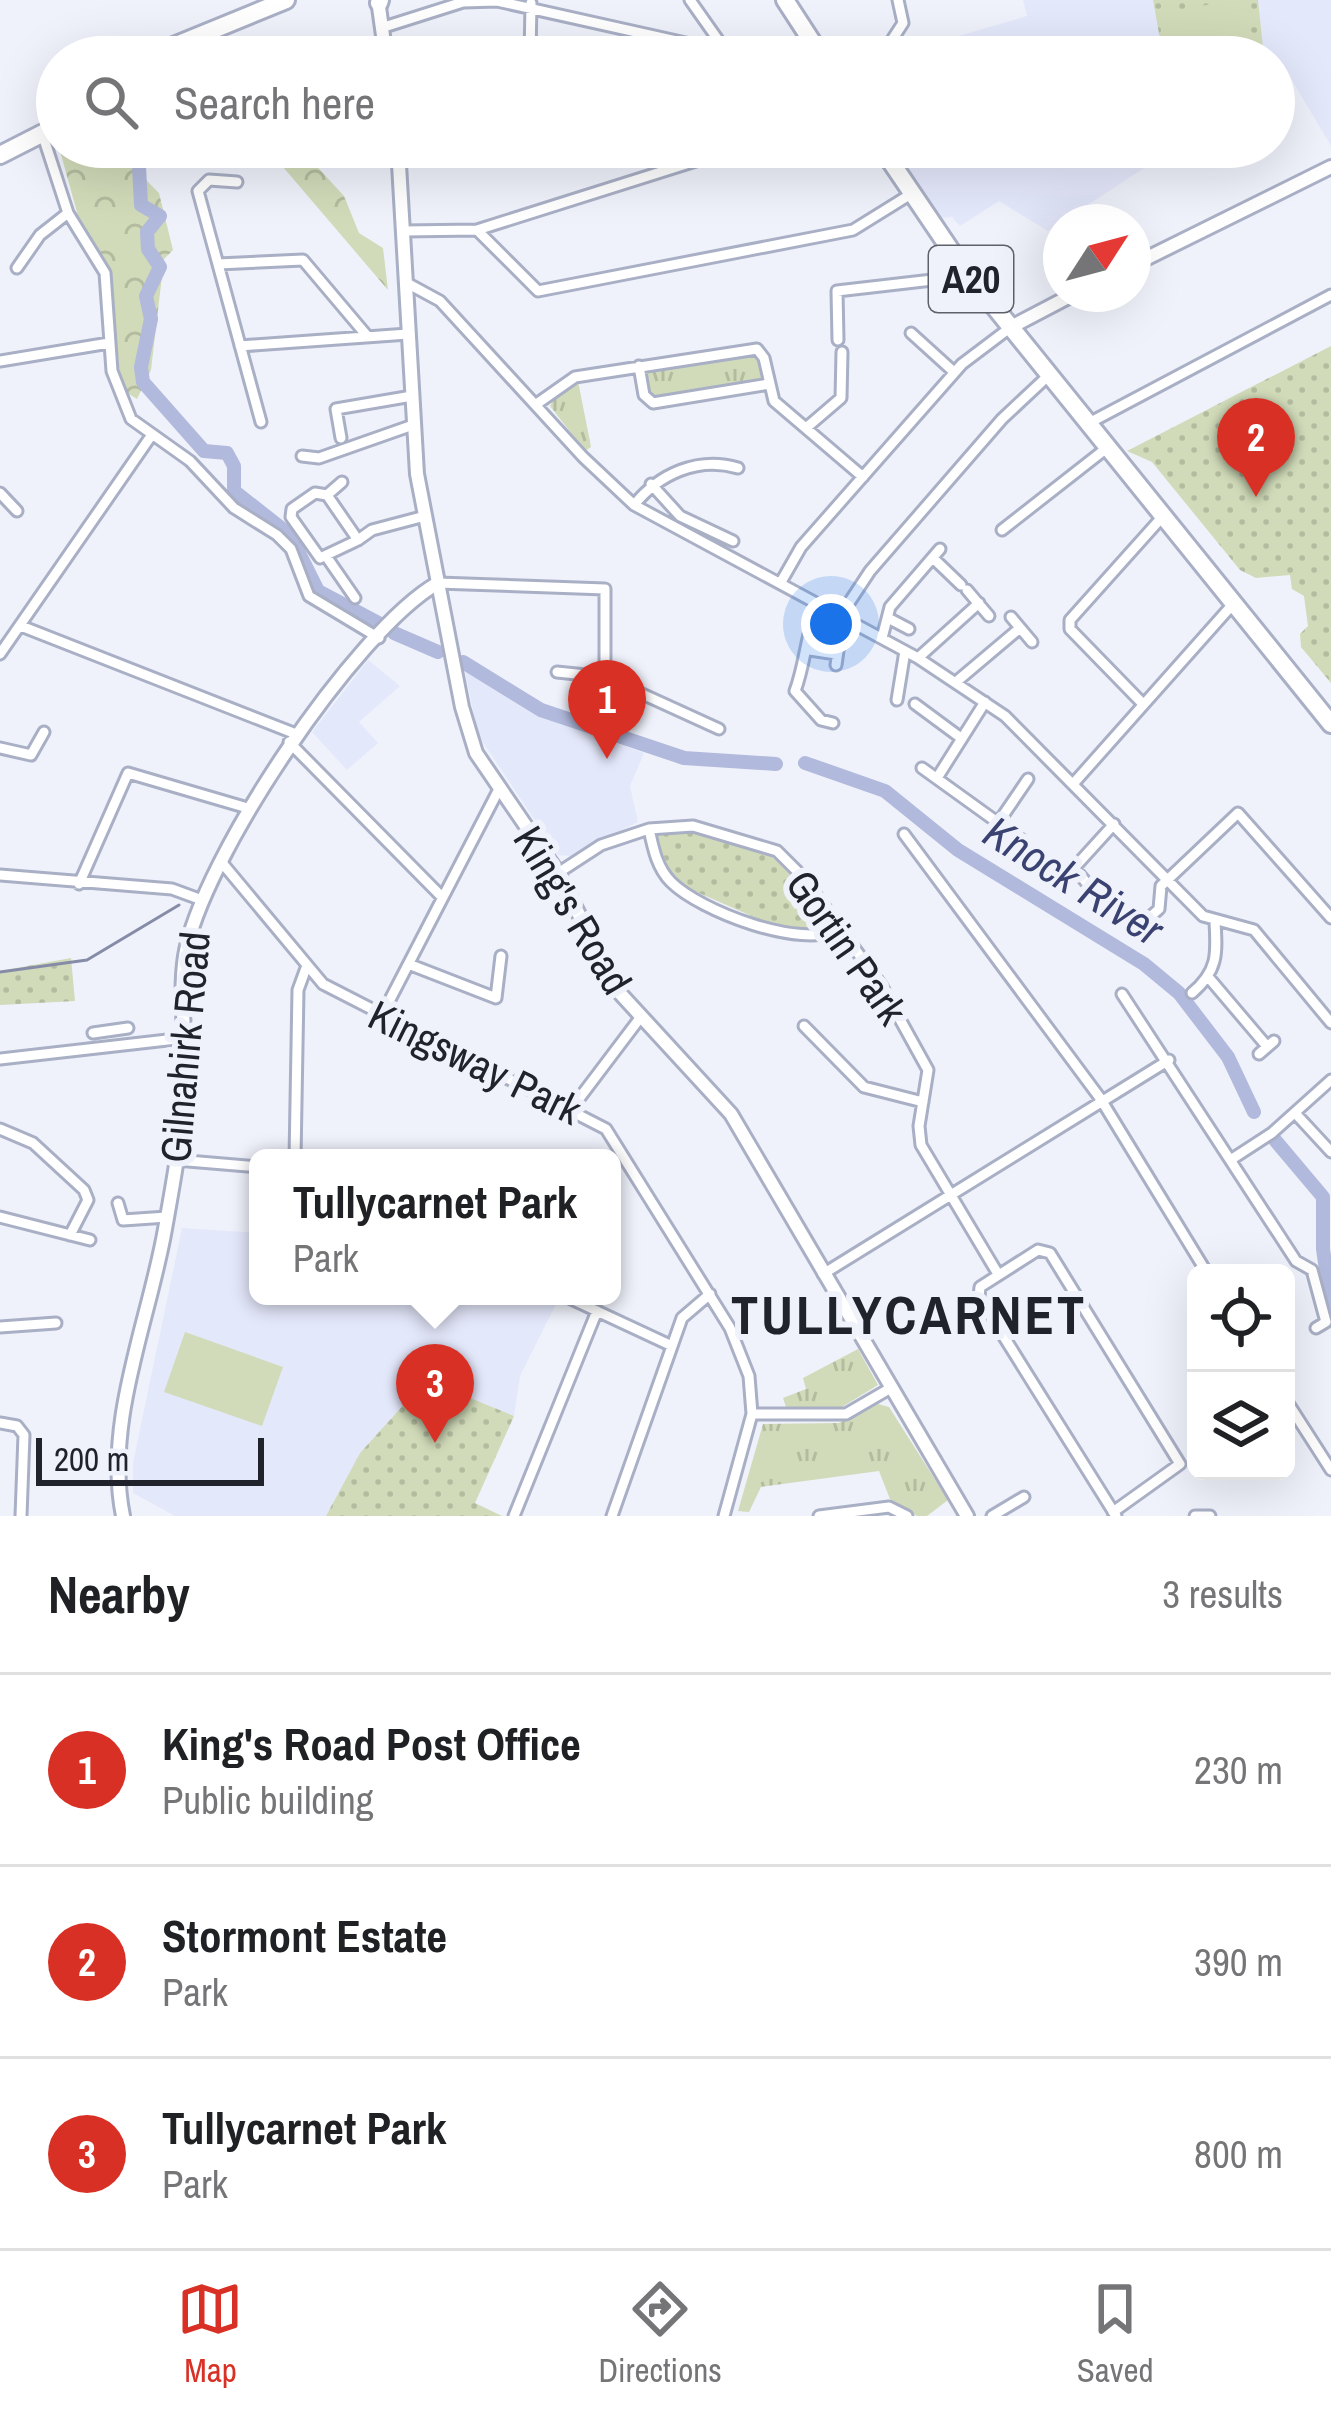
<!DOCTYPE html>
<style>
:root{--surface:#fff;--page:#f2f2f2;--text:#202124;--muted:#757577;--line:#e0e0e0;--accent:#d93025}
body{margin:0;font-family:"Archivo Narrow",sans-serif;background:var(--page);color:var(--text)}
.controls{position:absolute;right:36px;bottom:36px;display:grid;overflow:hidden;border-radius:18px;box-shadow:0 12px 48px #0002}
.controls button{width:108px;height:108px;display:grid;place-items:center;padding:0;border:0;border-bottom:3px solid var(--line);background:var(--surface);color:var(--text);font:60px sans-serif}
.compass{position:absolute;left:1043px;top:204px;width:108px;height:108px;border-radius:50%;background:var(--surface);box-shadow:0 12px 48px #0002;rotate:54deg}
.scale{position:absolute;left:36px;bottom:30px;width:228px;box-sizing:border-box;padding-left:12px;border:6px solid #21232c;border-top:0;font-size:33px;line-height:42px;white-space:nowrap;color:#21232c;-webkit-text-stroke:9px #eff2fb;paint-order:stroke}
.you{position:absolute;left:831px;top:624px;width:42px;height:42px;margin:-30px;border:9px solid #fff;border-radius:50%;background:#1a73e8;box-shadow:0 0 0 18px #1a73e833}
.badge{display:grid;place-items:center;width:78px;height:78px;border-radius:50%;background:var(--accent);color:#fff;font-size:39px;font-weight:700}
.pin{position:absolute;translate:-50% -99px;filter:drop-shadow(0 3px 6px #0008)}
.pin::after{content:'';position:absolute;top:63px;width:42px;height:36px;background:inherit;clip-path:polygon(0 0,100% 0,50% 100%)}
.popup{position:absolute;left:249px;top:1149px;width:372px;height:156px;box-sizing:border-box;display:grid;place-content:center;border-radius:18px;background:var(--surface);filter:drop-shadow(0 3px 9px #0005);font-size:39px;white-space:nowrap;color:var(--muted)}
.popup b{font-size:45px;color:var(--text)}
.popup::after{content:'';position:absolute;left:50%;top:100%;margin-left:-24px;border:24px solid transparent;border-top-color:var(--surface)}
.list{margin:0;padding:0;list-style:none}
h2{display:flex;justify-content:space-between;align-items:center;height:156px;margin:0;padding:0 48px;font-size:51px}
h2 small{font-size:39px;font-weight:400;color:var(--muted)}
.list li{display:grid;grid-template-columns:78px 1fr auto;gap:36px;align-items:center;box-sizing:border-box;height:192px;padding:0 48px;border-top:3px solid var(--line)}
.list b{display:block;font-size:45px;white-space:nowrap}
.list p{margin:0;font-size:39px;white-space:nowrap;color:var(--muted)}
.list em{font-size:39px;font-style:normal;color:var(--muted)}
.icon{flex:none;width:66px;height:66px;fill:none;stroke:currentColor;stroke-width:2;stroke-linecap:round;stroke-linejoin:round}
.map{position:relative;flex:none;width:1331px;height:1516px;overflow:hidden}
.search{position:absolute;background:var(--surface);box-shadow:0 12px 48px #0002;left:36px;right:36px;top:36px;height:132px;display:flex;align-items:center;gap:30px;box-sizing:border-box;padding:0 42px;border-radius:66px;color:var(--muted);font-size:45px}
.sheet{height:732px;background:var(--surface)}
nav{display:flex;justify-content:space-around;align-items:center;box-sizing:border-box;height:168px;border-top:3px solid var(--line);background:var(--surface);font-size:33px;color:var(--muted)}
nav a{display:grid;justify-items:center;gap:6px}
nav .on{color:var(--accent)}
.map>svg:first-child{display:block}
</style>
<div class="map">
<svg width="1331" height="1516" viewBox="0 0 1331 1516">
<defs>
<pattern id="grass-tufts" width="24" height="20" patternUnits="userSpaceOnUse" patternTransform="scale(3)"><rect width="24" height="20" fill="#d1dbb9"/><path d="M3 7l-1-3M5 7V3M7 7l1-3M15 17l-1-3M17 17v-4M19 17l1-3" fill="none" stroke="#b3bc9f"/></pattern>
<pattern id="forest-crowns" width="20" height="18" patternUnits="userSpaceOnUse" patternTransform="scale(3)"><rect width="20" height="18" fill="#d1dbb9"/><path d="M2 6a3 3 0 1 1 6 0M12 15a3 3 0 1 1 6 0" fill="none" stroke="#b3bc9f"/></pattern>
<pattern id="park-dots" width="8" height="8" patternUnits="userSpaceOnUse" patternTransform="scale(3)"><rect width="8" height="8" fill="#d1dbb9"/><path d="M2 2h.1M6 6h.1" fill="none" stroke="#b3bc9f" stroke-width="1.8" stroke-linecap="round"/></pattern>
</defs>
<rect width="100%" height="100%" fill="#eff2fb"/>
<path fill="#e4e8fb" d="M1023,0H1331V146L1289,75L1274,83V57H911L914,49L1027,16Z
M894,147H1176L1048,231L999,201L960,226L952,217L941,218Z
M368,660L400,686L359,722L378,743L347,770L312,732Z
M464,666L538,715L644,753L630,786L638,822L571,856L558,855L478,735Z
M182,1228L258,1233V1296H560L520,1376L514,1416L426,1380L360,1453L326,1516H175L133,1493V1463Z"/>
<path fill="url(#grass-tufts)" d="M750,355L760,361L764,375L760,380L655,397L650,393L647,373Z
M578,381L591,447L585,451L550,406L560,389Z
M858,1349L878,1385L842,1407H786L783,1398L806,1389L803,1378Z
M878,1404L889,1407L948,1500L927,1516H917L890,1499L879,1471L761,1487L749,1512L738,1511L763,1424L839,1423Z"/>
<path fill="url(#forest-crowns)" d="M59,147H163L152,152L141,175L159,193L173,250L164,259L151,370L137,399L121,389L111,278L78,216Z
M266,147H299L344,196L359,233L383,248L388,290Z"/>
<path fill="url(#park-dots)" d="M1153,0H1258L1264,57H1172L1169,41L1160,39Z
M1331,346V683L1301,647L1300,634L1308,626L1304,596L1292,589L1290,575L1256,578L1240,570L1152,462L1127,451Z
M697,830C782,855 781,855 834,927L786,931L683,886L671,873L656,838L658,832Z
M71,958L75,1001L0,1005V971Z
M426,1380L514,1416L475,1503L502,1516H326L360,1453Z"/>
<path fill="#d1dbb9" d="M1229,0H1242L1250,37L1174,54L1165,14Z
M185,1332L283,1367L262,1426L164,1392Z"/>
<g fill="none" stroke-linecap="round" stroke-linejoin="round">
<path stroke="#868ca7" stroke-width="3" d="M0,972L87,960L179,905"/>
<path stroke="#b1b9dc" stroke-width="14" d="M138,147L141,205L160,216L147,232L148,249L160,267L146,296L151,319L141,367L143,382L204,451L227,453L234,466V491L290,535L318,591L382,625
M394,633L438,652
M463,662L541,710L684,758L776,764
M805,763L885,791L958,850L1144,964L1179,993L1228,1057L1254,1112
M1275,1140L1323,1197V1249L1331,1304"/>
<g stroke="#a9afc5" stroke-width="15">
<path id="street" d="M690,0L728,54
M381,28L463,2L497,1L744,56L780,52L810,40
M530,57L531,3
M890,57V43L903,23L898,0
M43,136L68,213L105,273L112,371L131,419L190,461L234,508L277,535L291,549L309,596L379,638
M237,182L209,180L198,191L261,422
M477,230L538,291L853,230L911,194
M403,231L477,230L740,147
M218,264L303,260L368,337
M17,268L40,235L68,213
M405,282L440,301L583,457L634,505L918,658L1005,716L1203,916L1254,930L1331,1023
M911,333L954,372
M838,340L837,291L941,279L960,264
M240,346L408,334
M0,361L109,343
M639,366L644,395L653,403L769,384
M538,403L575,377L757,349L764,358L774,401L863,477
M1089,423L1331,295
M806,428L841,398L842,352
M341,438L336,409L412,396
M302,456L319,458L413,425
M651,484L680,516L733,541
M0,493L17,511
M327,495L342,482
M634,505C659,474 698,456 738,468
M1002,530L1108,447
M358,540L320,558L291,517L292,509L315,493L327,495L358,540L372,530L425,516
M933,558L961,585
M328,559L355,598
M781,582L801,547L962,364L1011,327
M438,583L605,589V677
M967,590L989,616
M820,604C806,629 806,662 795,691L821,720L833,723
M841,615L870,571L1002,419L1049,375
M1011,617L1032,642
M888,618L909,629
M21,626L296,734
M882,638L890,607L940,549
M810,650L836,654
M0,654L151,436
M918,658L979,603
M836,665L839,644
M557,672L605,677L719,729
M956,682L1020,628
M897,700L905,651
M915,704L961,738
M1143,704L1070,629V620L1164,515
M289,742L440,895
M0,748L31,755L44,732
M922,768L1022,840
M937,778L985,702
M1073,784L1233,604
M998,823L1028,779
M649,829C653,848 657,868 671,882C700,911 802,950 840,929
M904,834L1100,1098L1207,1273
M223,864L323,984L606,1129L730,1328L749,1376L752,1414
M558,873L601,845L649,829L693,826L777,851L803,877L881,985L928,1070L919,1126L921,1145L998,1274
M0,875L172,889L202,900
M79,884L128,773L251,809
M1097,895L1074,868L1114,824
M1141,925L1159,909L1161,886L1238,813L1331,918
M411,965L496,998L501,956
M1209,978L1265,1044
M1192,993C1218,971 1217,954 1215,922
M1122,994L1296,1261L1312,1270L1326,1322L1316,1328
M382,1015L498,791
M804,1026L864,1087L923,1102
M93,1033L128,1028
M1259,1054L1274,1041
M0,1059L185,1038
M572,1108L640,1018
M1295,1113L1331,1152
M0,1129L33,1143L84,1190L88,1200L70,1235
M295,1158L298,990L306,968
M1232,1159L1272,1133L1331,1080
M176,1160L258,1167
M118,1203L123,1220L167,1217
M0,1217L90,1240
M823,1274L1169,1060
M569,1298L672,1346
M0,1327L56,1323
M1286,1400L1331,1470
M0,1423L17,1426L24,1435L21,1516
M1113,1512L1180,1464L1050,1253L1038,1250L980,1287L979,1297L1116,1516
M514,1516L597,1311
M612,1516L682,1318L710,1294
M724,1516L752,1414H846L889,1389
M819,1516L889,1507L907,1516
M992,1516L1024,1497
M1195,1516H1210"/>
</g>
<g stroke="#a9afc5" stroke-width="18">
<path id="secondary" d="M378,0L386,57
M398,147L417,474L462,707L476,753L558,873L617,990L731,1114L967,1516
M1133,265L1331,167
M1011,327L1074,294
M123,1516C104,1422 149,1321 165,1229C174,1178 184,1126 185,1074C186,1035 179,995 185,956C200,862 355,630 438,583"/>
</g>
<g stroke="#a9afc5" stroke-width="22">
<path id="highway" d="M785,0L822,57
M379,3L380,0
M147,57L286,0
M881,147L960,264L1331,724
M0,155L57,126"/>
</g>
<use href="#street" stroke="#fff" stroke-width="9"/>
<use href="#secondary" stroke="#fff" stroke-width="12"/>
<use href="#highway" stroke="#fff" stroke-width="16"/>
</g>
<g text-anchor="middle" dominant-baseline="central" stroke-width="12" stroke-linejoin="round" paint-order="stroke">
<rect fill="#eff2fb" stroke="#5f616a" stroke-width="3" x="929" y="246" width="84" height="66" rx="9"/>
<g font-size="39" font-weight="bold" fill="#21232c">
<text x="971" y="279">A20</text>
</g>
<g font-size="42" fill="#21232c" stroke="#eff2fb">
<text transform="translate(573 910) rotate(59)">King's Road</text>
<text transform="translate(847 947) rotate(55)">Gortin Park</text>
<text transform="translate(185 1047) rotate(-85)">Gilnahirk Road</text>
<text transform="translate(475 1062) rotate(26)">Kingsway Park</text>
</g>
<g font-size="45" font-style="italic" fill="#3a4271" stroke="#eff2fb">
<text transform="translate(1074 880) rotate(32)">Knock River</text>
</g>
<g font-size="54" font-weight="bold" letter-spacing="3" fill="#21232c" stroke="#eff2fb">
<text x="909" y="1314">TULLYCARNET</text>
</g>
</g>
</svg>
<div class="controls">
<button><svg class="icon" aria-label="locate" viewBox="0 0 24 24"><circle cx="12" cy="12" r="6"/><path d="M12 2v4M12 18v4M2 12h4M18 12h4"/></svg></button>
<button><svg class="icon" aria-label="layers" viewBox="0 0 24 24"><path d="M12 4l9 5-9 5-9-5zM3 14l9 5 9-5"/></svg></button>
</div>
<svg class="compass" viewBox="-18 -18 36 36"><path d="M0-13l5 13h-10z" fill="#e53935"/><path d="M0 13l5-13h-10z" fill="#757577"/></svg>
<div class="scale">200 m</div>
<div class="you"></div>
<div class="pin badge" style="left:607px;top:759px">1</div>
<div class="pin badge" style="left:1256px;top:497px">2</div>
<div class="pin badge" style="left:435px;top:1443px">3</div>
<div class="popup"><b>Tullycarnet Park</b>Park</div>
<div class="search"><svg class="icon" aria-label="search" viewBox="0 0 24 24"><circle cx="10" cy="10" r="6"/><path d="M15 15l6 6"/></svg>Search here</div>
</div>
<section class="sheet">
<h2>Nearby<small>3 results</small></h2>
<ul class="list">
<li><span class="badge">1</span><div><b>King's Road Post Office</b><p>Public building</p></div><em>230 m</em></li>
<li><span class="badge">2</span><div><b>Stormont Estate</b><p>Park</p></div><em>390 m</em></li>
<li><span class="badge">3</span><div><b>Tullycarnet Park</b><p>Park</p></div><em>800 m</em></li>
</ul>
</section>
<nav>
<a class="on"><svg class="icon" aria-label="map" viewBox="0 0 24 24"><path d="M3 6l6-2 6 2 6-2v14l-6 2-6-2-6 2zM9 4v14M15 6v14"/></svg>Map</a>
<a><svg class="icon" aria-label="directions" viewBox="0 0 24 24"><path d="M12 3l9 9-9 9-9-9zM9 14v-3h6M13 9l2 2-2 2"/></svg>Directions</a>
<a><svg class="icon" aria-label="saved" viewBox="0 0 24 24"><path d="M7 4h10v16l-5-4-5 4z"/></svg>Saved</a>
</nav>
